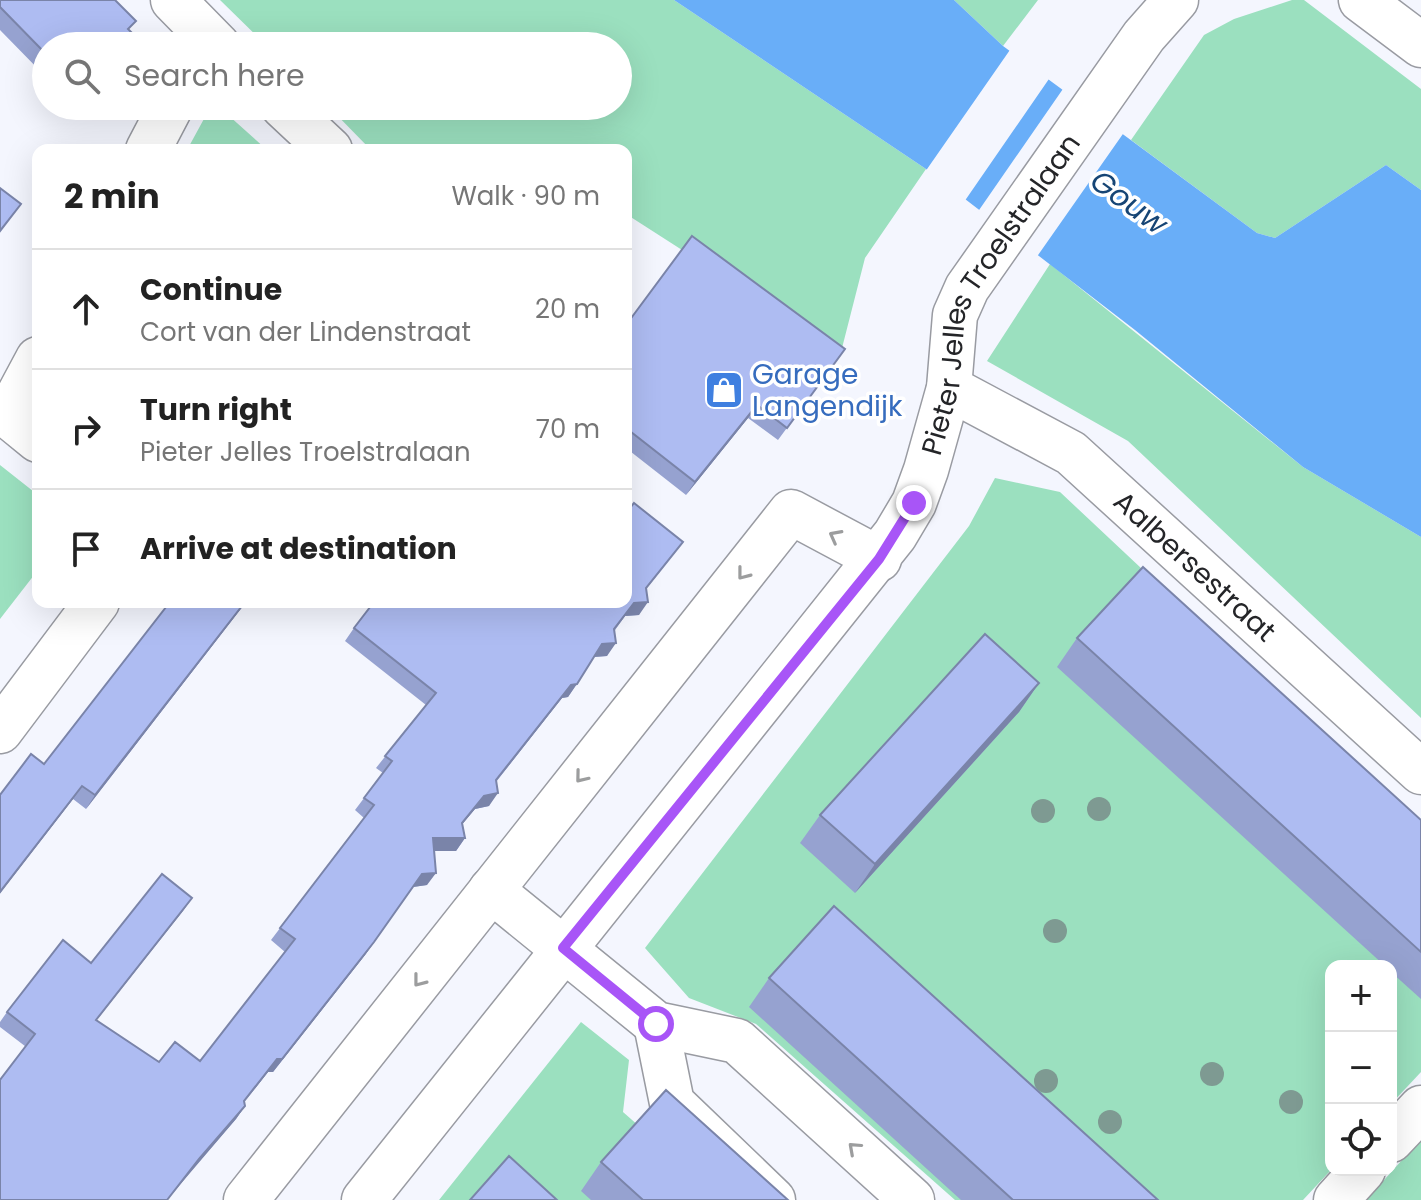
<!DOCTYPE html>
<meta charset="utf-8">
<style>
:root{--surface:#fff;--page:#f2f2f2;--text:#222;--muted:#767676;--line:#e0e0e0}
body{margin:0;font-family:Poppins,sans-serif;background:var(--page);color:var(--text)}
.controls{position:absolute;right:24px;bottom:24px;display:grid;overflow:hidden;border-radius:16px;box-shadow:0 8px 32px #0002}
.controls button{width:72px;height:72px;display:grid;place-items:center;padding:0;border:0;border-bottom:2px solid var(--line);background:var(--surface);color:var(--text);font:40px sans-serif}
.stop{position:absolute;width:24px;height:24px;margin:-18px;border:6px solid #a855f7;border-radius:50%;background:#fff}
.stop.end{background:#a855f7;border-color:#fff;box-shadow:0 2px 8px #0008}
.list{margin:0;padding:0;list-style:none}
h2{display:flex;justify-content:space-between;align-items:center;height:104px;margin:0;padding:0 32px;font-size:34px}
h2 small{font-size:26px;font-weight:400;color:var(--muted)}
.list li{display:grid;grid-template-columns:52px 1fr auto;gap:24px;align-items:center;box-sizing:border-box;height:120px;padding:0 32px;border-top:2px solid var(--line)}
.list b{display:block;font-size:30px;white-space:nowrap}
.list p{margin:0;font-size:26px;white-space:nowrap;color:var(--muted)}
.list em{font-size:26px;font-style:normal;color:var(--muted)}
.icon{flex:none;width:44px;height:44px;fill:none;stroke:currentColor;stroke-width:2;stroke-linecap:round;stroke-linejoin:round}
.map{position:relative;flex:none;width:1421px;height:1200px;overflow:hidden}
.search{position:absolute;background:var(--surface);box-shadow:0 8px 32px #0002;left:32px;top:32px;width:600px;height:88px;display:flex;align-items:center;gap:20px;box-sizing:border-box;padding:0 28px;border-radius:44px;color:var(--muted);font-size:30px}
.panel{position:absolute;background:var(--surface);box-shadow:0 8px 32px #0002;left:32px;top:144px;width:600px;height:464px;border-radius:16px}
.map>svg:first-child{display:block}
</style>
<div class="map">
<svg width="1421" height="1200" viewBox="0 0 1421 1200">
<rect width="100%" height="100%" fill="#f4f6fe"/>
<path fill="#9be0bf" d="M220,0H674L926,169L865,258L841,352L626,214V150H371L328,106H618V46H267Z
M954,0H1038L1003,46Z
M1292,0H1304L1421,89V190L1386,165L1275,238L1257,233L1131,140L1204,35L1234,19Z
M211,106H218L267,150H187Z
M1050,264L1303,467L1421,537V718L1128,441L987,361Z
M0,465L38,495V570L0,619Z
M995,478L1060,492L1421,831V1072L1391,1104V966H1331V1170L1303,1200H955L756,1024L689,998L645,948L969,526Z
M581,1022L629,1060L623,1112L723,1200H439Z
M1421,1139V1200H1366Z"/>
<path fill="#69aef8" d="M674,0H954L1003,46L1257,233L1275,238L1386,165L1421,190V537L1303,467L1135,330L926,169Z"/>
<path fill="#f4f6fe" d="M1012,47L1051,76L964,202L925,172Z
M1065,86L1125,131L1036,258L977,213Z"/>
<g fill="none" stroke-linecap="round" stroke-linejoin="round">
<g stroke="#999ba2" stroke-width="47">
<g id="minor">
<path d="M173,0L218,46"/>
<path d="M1361,0L1421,45"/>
<path d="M283,106L330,150"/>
<path d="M148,150L171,106"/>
<path id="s1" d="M949,388L1071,453L1421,772"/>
<path d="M0,409L38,440"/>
<path d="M8,415L38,359"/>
<path d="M0,731L97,602"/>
<path d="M491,890L656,1024L737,1041L912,1200"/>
<path d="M656,1024L672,1103L773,1200"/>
<path d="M1391,1140L1421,1108"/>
<path d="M246,1200L791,512L879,559"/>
<path id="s2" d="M364,1200L895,535L914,503L926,470L949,388L955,315L967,288L1144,36L1176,0"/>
<path d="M1336,1200L1363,1170"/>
</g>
</g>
<use href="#minor" stroke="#fff" stroke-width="44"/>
</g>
<g fill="#7e9a92">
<circle cx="1099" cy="809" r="12"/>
<circle cx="1043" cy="811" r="12"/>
<circle cx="1055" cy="931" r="12"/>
<circle cx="1212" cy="1074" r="12"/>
<circle cx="1046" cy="1081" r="12"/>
<circle cx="1291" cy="1102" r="12"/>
<circle cx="1110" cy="1122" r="12"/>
</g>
<path fill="#96a2d0" d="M0,0L46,46V77L0,30Z
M74,106H95L85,116Z
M626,325L845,349L778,440L748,418L686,495L626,448Z
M683,542L646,589L639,615L625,616L615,630L607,656L594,657L568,697L562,698L496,782L489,806L475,809L462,824L465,838L456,851H434L427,885L413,887L365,955L273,1072H268L244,1102L245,1106L236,1119L190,1172L0,1027V1022L7,1012L91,963L192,898L96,1020L159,1062L200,1061L285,952L271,940L364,818L355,810L383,773L376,768L426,705L345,641L354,628Z
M246,602L86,809L73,799L0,893V795L44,764Z
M1077,638L1421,820V999L1391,972V966H1385L1057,667Z
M1039,683L1019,712L855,893L800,843L820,815Z
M769,978L1158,1200H961L749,1007Z
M601,1162L788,1200H591L581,1191Z"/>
<path fill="#7a84a9" d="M757,405L748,418L686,495L695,482Z
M245,602H246L86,809L95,795Z
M648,602L639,615L625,616L606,642L634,603Z
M616,643L607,656L593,657L602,644Z
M1039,683L1019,712L855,893L875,864Z
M577,684L568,697L562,698L487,793L571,685Z
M82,786L73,799L0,893V892Z
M498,793L489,806L475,809L453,835L484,796Z
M433,838H465L456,851H424Z
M436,873L427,885L413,887L365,955L273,1072H268L235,1114L277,1059L422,874Z
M192,898L183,911L87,1032L96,1020Z
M245,1106L236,1119L167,1200L199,1159Z"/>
<path fill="#aebcf2" stroke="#7a84a9" stroke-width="2" d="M0,0H115L136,21L128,29L145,46H46V54L0,7Z
M0,188L21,204L0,231Z
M692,236L845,349L787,428L757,405L695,482L626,428V325Z
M634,503L683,542L646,588L648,602L634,603L614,629L616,643L602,644L577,684L571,685L496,780L498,793L484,796L462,823L465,838H433L436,873L422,874L374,942L282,1059H277L244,1101L245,1106L199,1159L167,1200H0V1080L35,1034L7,1012L63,940L91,963L162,874L192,898L96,1020L159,1062L175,1042L200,1061L295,939L280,928L374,805L364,798L392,761L385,756L436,693L354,628L374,602H626V513Z
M1143,567L1421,820V952L1077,638Z
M170,602H245L95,795L82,786L0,892V795L31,754L44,764Z
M985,634L1039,683L875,864L820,815Z
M834,906L1158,1200H1013L769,978Z
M666,1090L788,1200H643L601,1162Z
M509,1156L557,1200H470Z"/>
<defs><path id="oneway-chevron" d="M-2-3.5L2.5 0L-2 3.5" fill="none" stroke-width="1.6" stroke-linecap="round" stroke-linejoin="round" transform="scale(2)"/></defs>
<g stroke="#9c9d9e">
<use href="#oneway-chevron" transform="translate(835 536) rotate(-152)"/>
<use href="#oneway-chevron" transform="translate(743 574) rotate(128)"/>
<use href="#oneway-chevron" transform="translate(581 777) rotate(129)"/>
<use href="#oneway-chevron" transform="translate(419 981) rotate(128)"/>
<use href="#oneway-chevron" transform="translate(854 1148) rotate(-138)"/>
</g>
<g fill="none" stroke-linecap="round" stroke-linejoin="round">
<path stroke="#a855f7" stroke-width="10" d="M656,1024L563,948L879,559L914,503"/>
</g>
<defs>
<g id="shop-square" transform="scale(2)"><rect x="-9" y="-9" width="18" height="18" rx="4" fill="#3f7fe0" stroke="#fff"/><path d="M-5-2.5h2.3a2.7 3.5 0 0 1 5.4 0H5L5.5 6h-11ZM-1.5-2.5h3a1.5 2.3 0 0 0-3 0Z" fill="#fff"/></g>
</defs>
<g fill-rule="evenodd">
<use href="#shop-square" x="724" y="390"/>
</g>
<g text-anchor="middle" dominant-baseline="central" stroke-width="7" stroke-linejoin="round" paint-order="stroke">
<g font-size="28" fill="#242528" stroke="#fff">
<text stroke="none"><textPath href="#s2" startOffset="1118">Pieter Jelles Troelstralaan</textPath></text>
<text stroke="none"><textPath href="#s1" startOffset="306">Aalbersestraat</textPath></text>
</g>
<g font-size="28" fill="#366cbe" stroke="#fff" text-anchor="start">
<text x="752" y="374">Garage<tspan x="752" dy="32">Langendijk</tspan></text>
</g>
<g font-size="30" font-style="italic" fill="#164575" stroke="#fff">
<text transform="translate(1129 202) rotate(36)">Gouw</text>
</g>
</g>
</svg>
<div class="controls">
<button>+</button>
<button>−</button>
<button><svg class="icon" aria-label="locate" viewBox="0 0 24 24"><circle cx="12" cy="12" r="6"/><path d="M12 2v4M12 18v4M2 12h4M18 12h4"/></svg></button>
</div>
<div class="stop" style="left:656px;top:1024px"></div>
<div class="stop end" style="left:914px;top:503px"></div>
<div class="search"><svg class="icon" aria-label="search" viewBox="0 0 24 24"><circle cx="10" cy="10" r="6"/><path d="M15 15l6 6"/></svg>Search here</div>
<section class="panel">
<h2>2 min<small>Walk · 90 m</small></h2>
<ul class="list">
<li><svg class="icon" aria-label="ahead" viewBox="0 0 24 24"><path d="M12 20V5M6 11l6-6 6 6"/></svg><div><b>Continue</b><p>Cort van der Lindenstraat</p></div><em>20 m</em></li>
<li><svg class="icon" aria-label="right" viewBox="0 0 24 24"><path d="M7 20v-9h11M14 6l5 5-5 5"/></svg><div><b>Turn right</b><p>Pieter Jelles Troelstralaan</p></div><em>70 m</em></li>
<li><svg class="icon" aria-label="arrive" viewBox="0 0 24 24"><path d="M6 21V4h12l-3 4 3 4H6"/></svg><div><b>Arrive at destination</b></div></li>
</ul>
</section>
</div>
